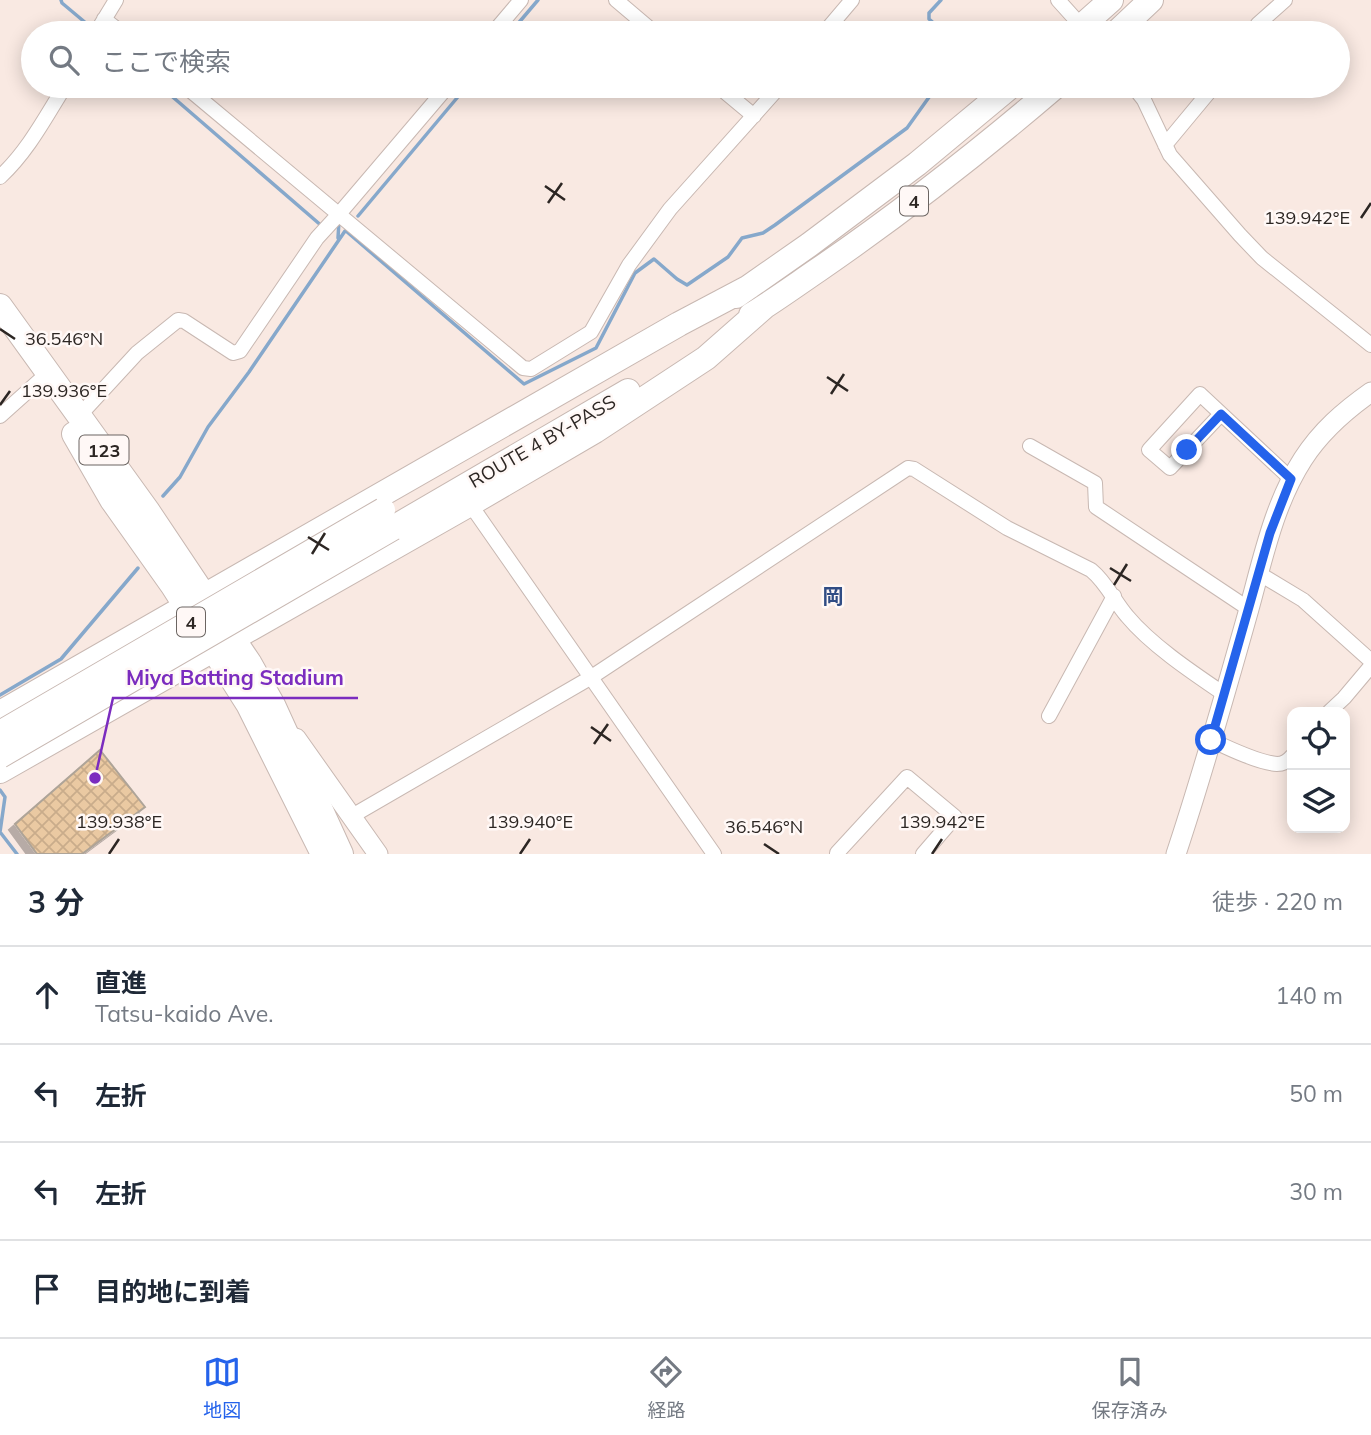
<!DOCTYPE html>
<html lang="ja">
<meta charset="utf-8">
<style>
:root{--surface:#fff;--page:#f2f2f3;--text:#1f2937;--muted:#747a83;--line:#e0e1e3;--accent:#2563eb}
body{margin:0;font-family:Mulish,"Noto Sans JP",sans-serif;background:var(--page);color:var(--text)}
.controls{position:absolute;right:21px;bottom:21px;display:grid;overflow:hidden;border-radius:14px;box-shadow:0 4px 18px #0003}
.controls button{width:63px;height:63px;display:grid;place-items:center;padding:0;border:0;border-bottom:2px solid var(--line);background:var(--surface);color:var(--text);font:35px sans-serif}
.stop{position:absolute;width:21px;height:21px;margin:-16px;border:5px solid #2563eb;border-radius:50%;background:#fff}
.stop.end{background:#2563eb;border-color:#fff;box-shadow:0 2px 7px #0008}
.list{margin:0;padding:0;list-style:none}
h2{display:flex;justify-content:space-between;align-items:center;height:91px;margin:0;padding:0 28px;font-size:30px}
h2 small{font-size:23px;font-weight:400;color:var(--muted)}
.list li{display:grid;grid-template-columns:46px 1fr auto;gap:21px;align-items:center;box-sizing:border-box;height:98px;padding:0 28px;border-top:2px solid var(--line)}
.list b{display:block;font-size:26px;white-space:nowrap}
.list p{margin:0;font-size:23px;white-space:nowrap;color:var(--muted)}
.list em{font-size:23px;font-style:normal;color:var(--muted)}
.icon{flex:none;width:38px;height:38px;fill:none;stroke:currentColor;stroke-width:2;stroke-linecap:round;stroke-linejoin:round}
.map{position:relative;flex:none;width:1371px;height:854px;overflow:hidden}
.search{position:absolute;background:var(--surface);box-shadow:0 4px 18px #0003;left:21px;right:21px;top:21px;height:77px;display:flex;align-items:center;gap:18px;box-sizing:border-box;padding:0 24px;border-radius:38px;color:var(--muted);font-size:26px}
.sheet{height:483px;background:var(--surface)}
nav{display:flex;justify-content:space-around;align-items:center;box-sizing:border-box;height:98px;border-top:2px solid var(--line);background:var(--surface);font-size:19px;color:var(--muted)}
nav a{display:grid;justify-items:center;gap:4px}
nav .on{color:var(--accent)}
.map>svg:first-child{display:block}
</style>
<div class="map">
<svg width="1371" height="854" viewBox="0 0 1371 854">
<defs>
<pattern id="building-cross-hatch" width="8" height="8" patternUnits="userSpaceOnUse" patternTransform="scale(1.75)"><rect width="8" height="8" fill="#eac9a2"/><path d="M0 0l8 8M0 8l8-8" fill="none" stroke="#c9ac8b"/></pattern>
<filter id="shadow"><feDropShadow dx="-6" dy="6" stdDeviation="0" flood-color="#0004"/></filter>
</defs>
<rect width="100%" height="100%" fill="#f9e9e2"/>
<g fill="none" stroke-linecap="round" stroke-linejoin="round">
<path stroke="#86a8cb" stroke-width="3.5" d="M61,0L62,3L93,29
M941,0L929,13V19L945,33
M510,33L538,0
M160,86L323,227
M358,216L467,86
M346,231L524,384L596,348L635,273L654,259L677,279L687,285L728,257L742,238L763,233L775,225L907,128L937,86
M338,238L339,221
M163,496L180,477L208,427L249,372L345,231
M0,695L61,659L138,568
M0,790L5,797L0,832L17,854"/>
</g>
<path fill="url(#building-cross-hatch)" stroke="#aea498" stroke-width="2" filter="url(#shadow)" d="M100,750L145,807L82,854H37L15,824Z"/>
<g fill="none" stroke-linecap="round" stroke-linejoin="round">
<g stroke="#c8b8b2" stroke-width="16">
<path id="street" d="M616,0L655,33
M1058,0L1085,30
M104,19L122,33
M96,33L116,0
M493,33L521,0
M824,33L852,0
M1252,33L1258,24L1285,0
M185,86L523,368L531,369L591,332L629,265L670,209L780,86
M718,86L754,116
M1133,86L1144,100L1170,155L1240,235L1262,258L1371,345
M1165,145L1214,86
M0,177C28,151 45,118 65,86
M1221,414L1170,468L1149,450L1200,394L1291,479
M0,416L48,373
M79,416L137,353L178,320L184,321L233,353L240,351L317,238L339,214L448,86
M1030,446L1095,483L1096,507L1249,609
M470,504L714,854
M1258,573L1303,600L1371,661
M1329,712L1344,698L1371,666
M1049,716L1114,596
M1211,740C1228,748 1259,763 1277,764C1283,764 1288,761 1292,756
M352,816L590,678L908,468L914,469L1007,528L1091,570C1107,583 1114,601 1127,616C1151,645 1193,673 1224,694
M838,854L837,853L907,777L955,817L923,854"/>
</g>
<g stroke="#c8b8b2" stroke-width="21">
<path id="secondary" d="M296,738L378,854
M1176,854C1203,773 1226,691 1249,609C1263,558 1274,504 1303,459C1321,431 1344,411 1371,392"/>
</g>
<g stroke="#c8b8b2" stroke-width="26">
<path id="highway" d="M1074,33L1111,0
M1116,33L1151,0
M736,296L809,245L917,164L1011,86
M0,306L147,510L250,664L273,705L341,854
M751,315C774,301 796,285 818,270C901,213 980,151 1056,86
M74,434L112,500L173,586L248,704L323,854
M393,528L628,391
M0,713L679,324L749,287
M0,771L470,504L595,431L706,358L764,307"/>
</g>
<use href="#street" stroke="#fff" stroke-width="14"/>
<use href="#secondary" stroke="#fff" stroke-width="19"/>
<use href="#highway" stroke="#fff" stroke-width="24"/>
<g stroke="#c8b8b2" stroke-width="26" stroke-linecap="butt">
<path id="highway-bridge" d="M0,733L383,510
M0,756L393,528"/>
</g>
<use href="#highway-bridge" stroke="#fff" stroke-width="24"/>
</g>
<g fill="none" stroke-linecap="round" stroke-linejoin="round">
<path stroke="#2563eb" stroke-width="9" d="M1187,450L1221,414L1291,479L1270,533L1211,740"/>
</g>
<path fill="none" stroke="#2c2623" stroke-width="2.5" d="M545,186L565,200M548,203L562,183M1361,218L1371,203M0,329L15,339M827,377L848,391M831,394L844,374M0,405L10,391M308,537L329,550M312,554L325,533M1110,568L1131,581M1114,585L1127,564M591,727L611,741M594,744L608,724M764,844L779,854M109,854L119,839M520,854L530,839M932,854L942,839"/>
<g text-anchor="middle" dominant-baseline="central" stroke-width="5" stroke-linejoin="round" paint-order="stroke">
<g fill="#fff8f6" stroke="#6b6562" stroke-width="2">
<rect x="900" y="186.5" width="28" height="29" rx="5"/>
<rect x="79.5" y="435.5" width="49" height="29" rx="5"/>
<rect x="177" y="607.5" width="28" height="29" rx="5"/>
</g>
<g font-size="18" font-weight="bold" fill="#2c2623">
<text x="914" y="201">4</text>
<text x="104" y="450">123</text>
<text x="191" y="622">4</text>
</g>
<g font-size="19" fill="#2c2623" stroke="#fff8f6">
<text transform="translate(542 441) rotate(-30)">ROUTE 4 BY-PASS</text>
</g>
<g font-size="21" font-weight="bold" fill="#304c84" stroke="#fff8f6">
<text x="833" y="596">岡</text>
</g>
</g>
<g font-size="18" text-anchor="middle" fill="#2c2623" stroke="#fff8f6" stroke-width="5" stroke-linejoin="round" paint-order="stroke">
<text x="1307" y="224">139.942°E</text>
<text x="64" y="345">36.546°N</text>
<text x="64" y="397">139.936°E</text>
<text x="119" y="828">139.938°E</text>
<text x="530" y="828">139.940°E</text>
<text x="942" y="828">139.942°E</text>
<text x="764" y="833">36.546°N</text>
</g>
<path fill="none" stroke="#7b2cbf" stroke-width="2.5" d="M95 778L113 698H358"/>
<circle fill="#7b2cbf" stroke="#fff8f6" stroke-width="2.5" cx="95" cy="778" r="7"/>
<g font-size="21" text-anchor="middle" font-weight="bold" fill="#7b2cbf" stroke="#fff8f6" stroke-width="5" stroke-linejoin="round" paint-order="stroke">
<text x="235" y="685">Miya Batting Stadium</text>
</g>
</svg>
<div class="controls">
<button><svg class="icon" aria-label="locate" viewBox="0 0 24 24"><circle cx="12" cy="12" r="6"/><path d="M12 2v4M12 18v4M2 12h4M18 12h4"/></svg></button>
<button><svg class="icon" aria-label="layers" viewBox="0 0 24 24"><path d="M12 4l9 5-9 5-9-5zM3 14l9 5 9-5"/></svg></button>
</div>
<div class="stop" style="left:1211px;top:740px"></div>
<div class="stop end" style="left:1187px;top:450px"></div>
<div class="search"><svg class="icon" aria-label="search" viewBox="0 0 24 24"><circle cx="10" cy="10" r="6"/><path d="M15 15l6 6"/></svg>ここで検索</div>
</div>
<section class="sheet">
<h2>3 分<small>徒歩 · 220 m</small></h2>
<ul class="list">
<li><svg class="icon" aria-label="ahead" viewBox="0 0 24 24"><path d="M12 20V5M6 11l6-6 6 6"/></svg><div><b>直進</b><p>Tatsu-kaido Ave.</p></div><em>140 m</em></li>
<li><svg class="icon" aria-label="left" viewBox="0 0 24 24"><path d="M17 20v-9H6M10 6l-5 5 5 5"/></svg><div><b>左折</b></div><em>50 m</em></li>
<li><svg class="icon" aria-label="left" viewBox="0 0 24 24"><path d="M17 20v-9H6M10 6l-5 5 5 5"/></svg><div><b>左折</b></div><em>30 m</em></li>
<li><svg class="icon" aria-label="arrive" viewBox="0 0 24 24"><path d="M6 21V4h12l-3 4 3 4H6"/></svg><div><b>目的地に到着</b></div></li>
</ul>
</section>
<nav>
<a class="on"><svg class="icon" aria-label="map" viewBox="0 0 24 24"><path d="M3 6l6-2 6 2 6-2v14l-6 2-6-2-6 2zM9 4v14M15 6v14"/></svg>地図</a>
<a><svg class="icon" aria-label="directions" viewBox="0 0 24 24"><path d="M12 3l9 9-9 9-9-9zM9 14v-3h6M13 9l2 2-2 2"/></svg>経路</a>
<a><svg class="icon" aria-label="saved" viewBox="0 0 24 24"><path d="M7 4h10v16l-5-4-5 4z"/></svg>保存済み</a>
</nav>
